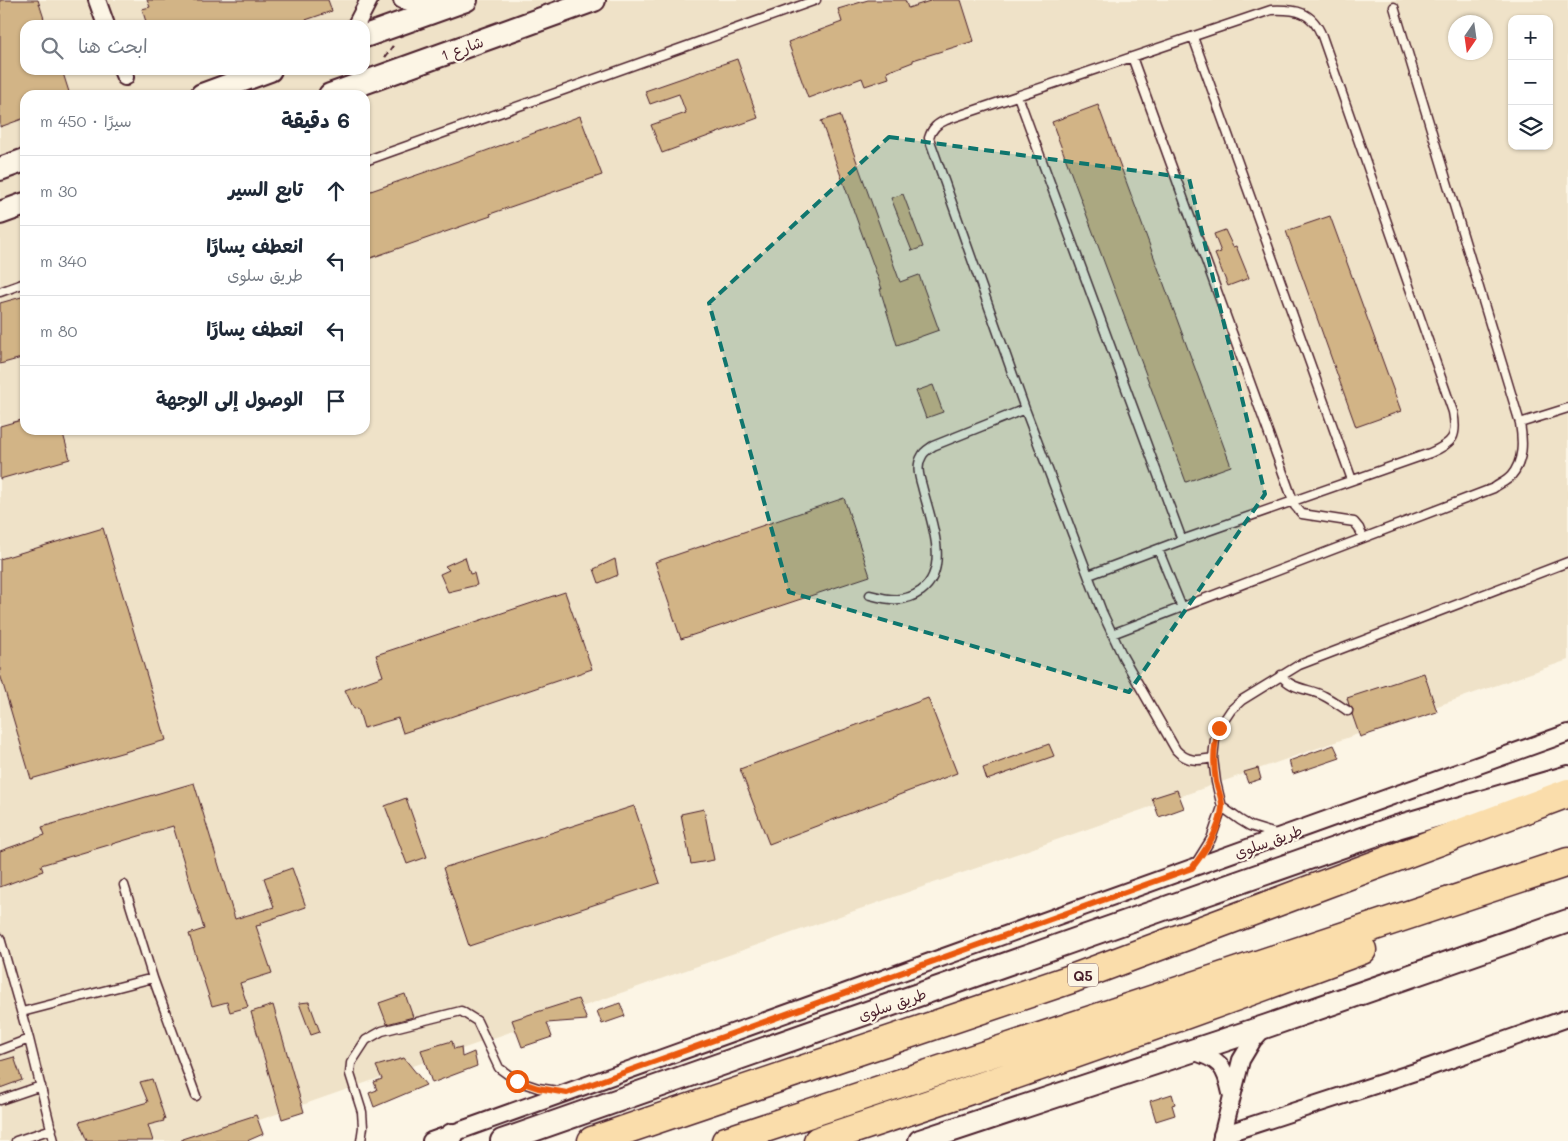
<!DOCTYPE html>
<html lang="ar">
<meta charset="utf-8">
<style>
:root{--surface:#fff;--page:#f2f2f3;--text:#1f2937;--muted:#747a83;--line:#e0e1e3}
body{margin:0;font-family:Mali,"Playpen Sans Arabic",sans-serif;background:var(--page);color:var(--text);direction:rtl}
.controls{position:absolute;right:15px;top:15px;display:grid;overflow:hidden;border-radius:10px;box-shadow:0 1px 4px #0004}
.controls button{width:45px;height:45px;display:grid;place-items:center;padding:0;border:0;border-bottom:1px solid var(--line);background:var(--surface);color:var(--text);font:25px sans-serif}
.compass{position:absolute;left:1448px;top:15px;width:45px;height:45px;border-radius:50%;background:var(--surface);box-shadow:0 1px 4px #0004;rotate:193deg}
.stop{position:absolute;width:15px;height:15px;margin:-11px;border:4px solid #ea580c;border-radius:50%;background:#fff}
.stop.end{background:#ea580c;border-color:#fff;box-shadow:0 1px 5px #0008}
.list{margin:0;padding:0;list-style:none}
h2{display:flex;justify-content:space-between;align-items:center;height:65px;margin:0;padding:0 20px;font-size:21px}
h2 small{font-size:16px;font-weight:400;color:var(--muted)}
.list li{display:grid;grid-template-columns:32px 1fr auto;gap:15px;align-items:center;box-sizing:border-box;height:70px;padding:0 20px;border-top:1px solid var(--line)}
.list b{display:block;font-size:19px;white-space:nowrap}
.list p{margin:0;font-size:16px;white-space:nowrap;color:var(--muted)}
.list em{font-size:16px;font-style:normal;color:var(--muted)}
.icon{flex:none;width:28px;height:28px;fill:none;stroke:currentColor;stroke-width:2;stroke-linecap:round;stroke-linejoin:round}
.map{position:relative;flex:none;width:1568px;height:1141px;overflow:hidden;direction:ltr}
.search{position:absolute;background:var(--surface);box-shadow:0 1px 4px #0004;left:20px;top:20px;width:350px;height:55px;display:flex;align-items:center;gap:12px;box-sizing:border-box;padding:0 18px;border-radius:15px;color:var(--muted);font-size:19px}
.panel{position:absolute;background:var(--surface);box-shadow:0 1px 4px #0004;left:20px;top:90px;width:350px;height:345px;border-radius:15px;direction:rtl}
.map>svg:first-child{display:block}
</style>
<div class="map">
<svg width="1568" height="1141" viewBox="0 0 1568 1141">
<rect width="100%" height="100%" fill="#fcf5e5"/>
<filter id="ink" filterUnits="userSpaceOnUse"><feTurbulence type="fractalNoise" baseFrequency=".02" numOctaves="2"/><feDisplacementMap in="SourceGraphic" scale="10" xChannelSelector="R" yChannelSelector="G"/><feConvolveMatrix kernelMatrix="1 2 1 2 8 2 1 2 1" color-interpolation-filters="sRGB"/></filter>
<g filter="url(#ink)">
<path fill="#efe2c8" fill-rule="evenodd" d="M0,0H1568V660L200,1141H0ZM1512,19H1549V146H1512ZM1456,22H1486V52H1456ZM25,25H365V70H25ZM25,95H365V430H25Z"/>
<path fill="#d2b486" stroke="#4a1f2b" d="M0,0H38L46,25H25V70H62L70,95H25V118L0,127Z
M147,0H328L332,11L291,25H147L142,9L150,7Z
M868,0H905L908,8L933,0H961L974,41L913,60V62L887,72L889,78L865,86L862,78L808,98L788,42L842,22L838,9Z
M737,59L758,118L662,153L651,125L686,113L679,94L650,104L645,91Z
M1098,105L1231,466L1186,482L1052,122Z
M840,115L900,282L919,275L939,330L897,345L880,289H882L821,121Z
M580,116L602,175L490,214L491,216L365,260V193L472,156Z
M903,194L923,247L912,251L891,198Z
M1330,216L1401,411L1356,427L1286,231Z
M1225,230L1233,247L1236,246L1249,278L1228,286L1215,254L1221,252L1214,234Z
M25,296V357L0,364V303Z
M933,385L943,412L926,418L916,391Z
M25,419V430H62L70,459L0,479V426Z
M844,498L870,576L681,639L655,562Z
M103,528L166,740L31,779L0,674V559Z
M465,557L470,574L474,573L477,585L448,592L440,574L449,570L445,566Z
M615,559L618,575L599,583L594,569Z
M565,592L592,669L403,733L398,718L364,728L358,708L354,709L345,690L383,676L376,655Z
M1424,673L1437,712L1360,737L1352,714L1353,709L1349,705L1347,698Z
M928,698L957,773L769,844L740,769Z
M1049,744L1054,756L987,780L983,768Z
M1334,745L1340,758L1293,774L1289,761Z
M1258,768L1261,779L1248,783L1244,772Z
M194,783L235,919L274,907L264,878L292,868L306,907L260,923L261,925L256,926L272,973L240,983L248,1007L230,1012L227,1002L212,1006L189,934L204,929L173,826L41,865L43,871L0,887V851L45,835L42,827Z
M1177,790L1184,808L1159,817L1152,798Z
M406,798L427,857L407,864L385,806Z
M634,806L660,883L469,946L443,868Z
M704,809L714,860L691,864L681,814Z
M405,994L413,1017L387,1024L379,1003Z
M578,999L587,1020L547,1023L552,1037L522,1047L512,1020Z
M309,1002L320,1032L311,1035L299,1003Z
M620,1003L625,1016L602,1024L597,1011Z
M273,1005L304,1112L282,1119L251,1012Z
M452,1041L454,1049L461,1047L462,1057L474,1052L477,1066L432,1083L421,1050Z
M14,1057L22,1080L0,1088V1061Z
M404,1058L426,1085L374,1107L369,1093L377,1090L374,1082L382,1079L376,1066Z
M152,1079L165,1119H163L164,1121L148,1125L153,1141H87L79,1122L148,1102L140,1082Z
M1172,1094L1175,1104L1172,1105L1175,1115L1156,1121L1150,1101Z
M256,1115L263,1134L247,1141H182V1139Z"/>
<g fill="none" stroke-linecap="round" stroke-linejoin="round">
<g stroke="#4a1f2b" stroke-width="11">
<path id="lane" d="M1193,37L1352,480
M1132,57L1295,506L1302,514L1354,522L1359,528L1363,538
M1018,96L1182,540
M365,161L816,0
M0,292L25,283
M1520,423L1568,408
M1158,549L1182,608
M1089,575L1182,540L1430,453C1453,443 1458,437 1453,412L1322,36C1312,11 1296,9 1271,10L946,120C937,124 932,128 929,138L1025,409L1102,612L1123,657L1176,750C1187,762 1198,761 1213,758
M870,595C889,600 904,603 921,591C952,568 929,516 922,486C919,476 916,465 922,456C924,451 929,449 933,446L1025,409
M1112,634L1494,488C1499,484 1507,481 1511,476C1524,461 1523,441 1520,423L1394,7
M1281,675C1291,690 1309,688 1324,696C1332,700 1340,706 1348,711
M1276,834L1250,826L1240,820L1222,807L1216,782L1213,758L1215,739L1219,728L1231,710L1242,700L1299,665L1568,562
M1196,863L1211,839L1222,807
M124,885L153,978
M0,938L29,1039L54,1141
M22,1012L153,978L196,1096
M0,1050L29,1039
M0,1100L41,1086
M16,1141L52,1129
M361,1141L363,1127L362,1112L350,1074L351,1063L366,1040L382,1031L461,1011L477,1021L499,1068L517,1081L538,1088L558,1091"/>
</g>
<g stroke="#4a1f2b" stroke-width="20">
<path id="street" d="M97,0L106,25
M402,0L424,6L440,7
M356,25L369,0
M122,70L125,77
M1192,1051C1219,1059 1225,1065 1231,1093
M1222,1135L1424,1069L1568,1018
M431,1141L1568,733
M1221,1141L1241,1060L1253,1040L1265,1027"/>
</g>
<g stroke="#4a1f2b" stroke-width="26">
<path id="secondary" d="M365,36L466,0
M202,95L270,70
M330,95L594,0
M0,169L25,160
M0,213L25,204
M448,1141L452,1135
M502,1141L1397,827L1568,777
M920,1141L1267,1026L1568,921"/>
</g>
<g stroke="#4a1f2b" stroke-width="31">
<path id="highway" d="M592,1141L1074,978L1568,793
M726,1141L1568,862
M818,1141C1001,1081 1182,1017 1362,950"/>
</g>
<path stroke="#4a1f2b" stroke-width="2.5" stroke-dasharray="5 4" stroke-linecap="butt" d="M385,57L393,46"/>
<use href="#lane" stroke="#fcf5e5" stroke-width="8"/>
<use href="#street" stroke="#fcf5e5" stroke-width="16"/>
<use href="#secondary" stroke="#fcf5e5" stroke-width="22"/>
<use href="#highway" stroke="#faddab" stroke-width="28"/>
</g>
</g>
<g fill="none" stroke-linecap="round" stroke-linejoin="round" filter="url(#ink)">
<path stroke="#ea580c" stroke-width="6" d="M517,1081L538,1088L567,1093L1192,868C1205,851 1220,830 1222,808C1223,800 1218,790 1216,782C1213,763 1213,746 1219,728"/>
</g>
<path fill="#0f766e" fill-opacity="0.2" stroke="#0f766e" stroke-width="4" stroke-dasharray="10 6" stroke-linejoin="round" d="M889,137L1189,178L1265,494L1129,692L789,592L709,303Z"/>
<g text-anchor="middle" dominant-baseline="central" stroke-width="4.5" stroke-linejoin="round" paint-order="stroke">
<rect fill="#fcf5e5" stroke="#7f5f63" stroke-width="1" x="1068" y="963.5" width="30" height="23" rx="4"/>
<g font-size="14" font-weight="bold" fill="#4a1f2b">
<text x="1083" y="975">Q5</text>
</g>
<g font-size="15" fill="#4a1f2b" stroke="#fcf5e5">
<text transform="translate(462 48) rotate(-20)">شارع 1</text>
<text transform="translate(1268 841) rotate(-20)">طريق سلوى</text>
<text transform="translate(892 1004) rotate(-19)">طريق سلوى</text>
</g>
</g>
</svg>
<div class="controls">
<button>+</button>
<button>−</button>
<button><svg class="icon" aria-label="layers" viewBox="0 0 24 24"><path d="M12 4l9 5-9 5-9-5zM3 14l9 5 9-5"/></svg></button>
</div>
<svg class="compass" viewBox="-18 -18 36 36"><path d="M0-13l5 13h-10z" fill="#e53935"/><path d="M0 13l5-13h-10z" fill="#747a83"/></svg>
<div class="stop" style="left:517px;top:1081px"></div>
<div class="stop end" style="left:1219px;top:728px"></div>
<div class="search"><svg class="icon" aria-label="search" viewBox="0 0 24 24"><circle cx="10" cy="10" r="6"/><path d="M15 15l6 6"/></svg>ابحث هنا</div>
<section class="panel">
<h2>6 دقيقة<small>سيرًا · 450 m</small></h2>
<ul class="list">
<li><svg class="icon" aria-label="ahead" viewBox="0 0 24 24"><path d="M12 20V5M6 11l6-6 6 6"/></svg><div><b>تابع السير</b></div><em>30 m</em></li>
<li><svg class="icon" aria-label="left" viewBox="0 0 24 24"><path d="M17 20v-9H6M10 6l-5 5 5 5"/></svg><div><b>انعطف يسارًا</b><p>طريق سلوى</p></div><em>340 m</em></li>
<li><svg class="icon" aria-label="left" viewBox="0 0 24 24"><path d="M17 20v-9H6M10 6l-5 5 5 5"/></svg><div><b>انعطف يسارًا</b></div><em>80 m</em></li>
<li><svg class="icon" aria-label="arrive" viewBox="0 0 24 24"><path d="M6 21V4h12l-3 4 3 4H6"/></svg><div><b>الوصول إلى الوجهة</b></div></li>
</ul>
</section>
</div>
